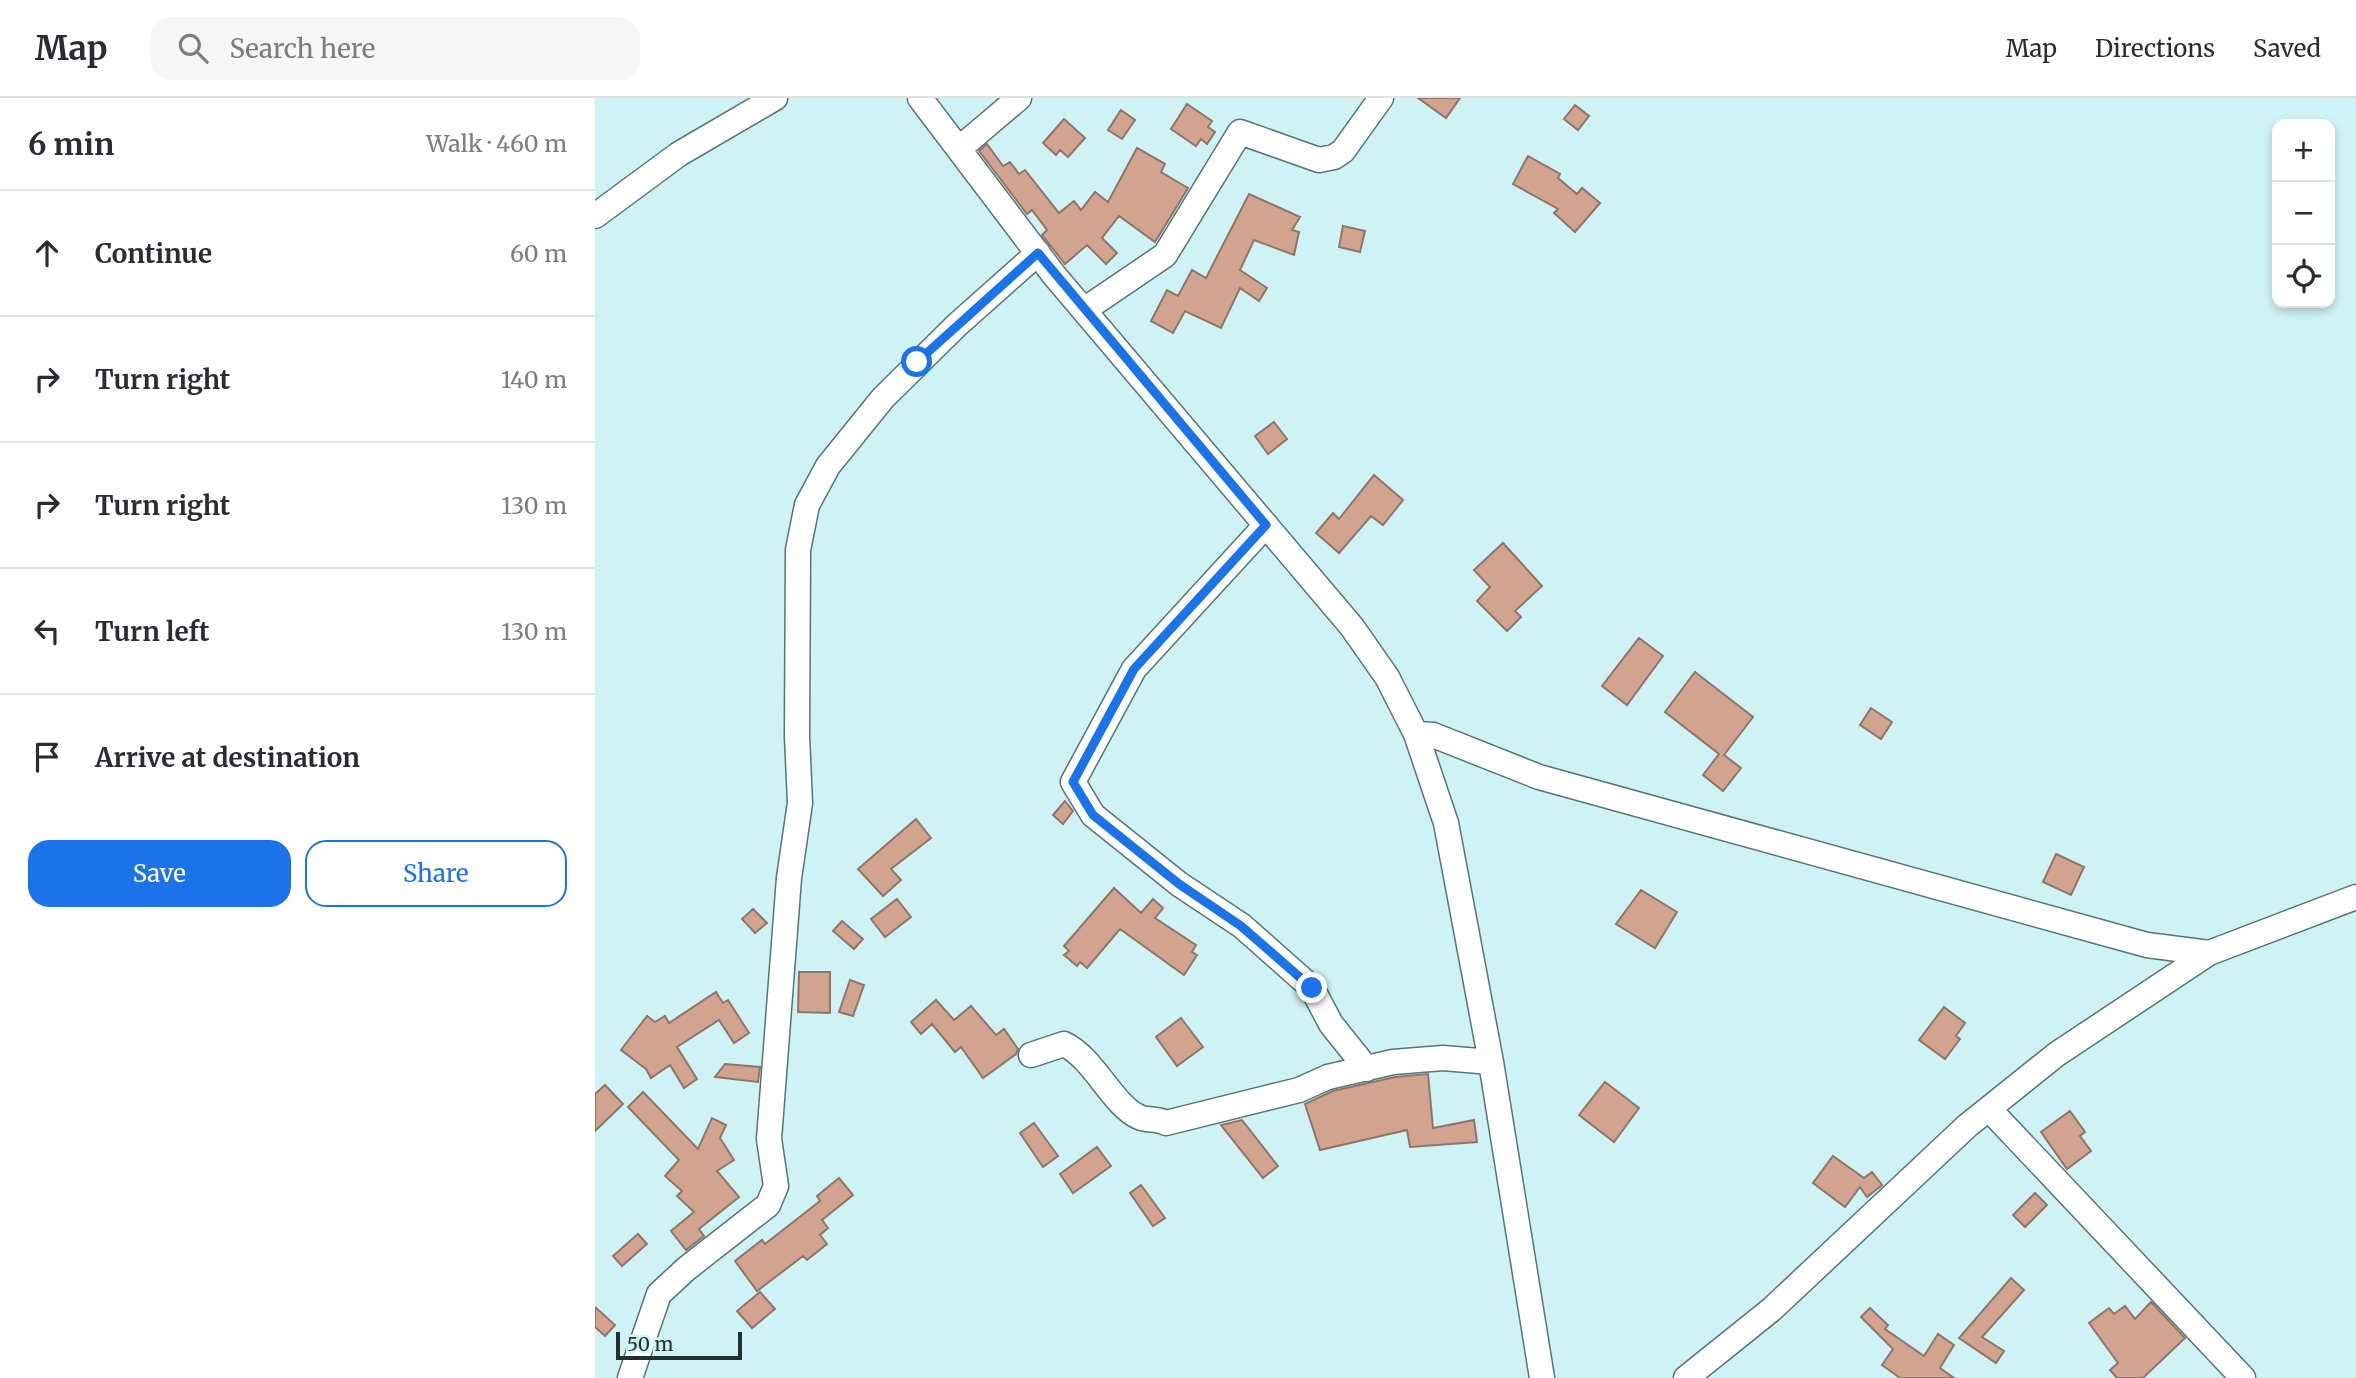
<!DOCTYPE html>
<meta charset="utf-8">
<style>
:root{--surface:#fff;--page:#f7f7f7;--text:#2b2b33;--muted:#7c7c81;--line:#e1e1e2;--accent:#1a73e8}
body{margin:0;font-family:Merriweather,serif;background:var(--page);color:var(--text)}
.controls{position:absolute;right:21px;top:21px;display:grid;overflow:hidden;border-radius:14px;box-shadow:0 4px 10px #0003}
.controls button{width:63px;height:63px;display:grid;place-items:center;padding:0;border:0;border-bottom:2px solid var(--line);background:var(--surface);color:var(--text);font:35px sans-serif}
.scale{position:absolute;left:21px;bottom:18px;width:126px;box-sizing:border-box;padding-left:7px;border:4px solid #223030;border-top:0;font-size:19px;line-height:24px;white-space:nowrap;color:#223030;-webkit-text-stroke:5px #cff2f4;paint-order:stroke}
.stop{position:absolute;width:21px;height:21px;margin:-16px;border:5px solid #1a73e8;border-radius:50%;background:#fff}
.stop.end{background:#1a73e8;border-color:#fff;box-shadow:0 2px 7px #0008}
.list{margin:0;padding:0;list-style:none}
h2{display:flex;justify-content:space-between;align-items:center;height:91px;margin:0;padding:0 28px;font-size:30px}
h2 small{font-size:23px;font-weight:400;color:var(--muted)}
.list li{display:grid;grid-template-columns:46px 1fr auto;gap:21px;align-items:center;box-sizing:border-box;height:126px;padding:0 28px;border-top:2px solid var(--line)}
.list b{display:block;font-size:26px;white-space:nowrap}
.list em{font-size:23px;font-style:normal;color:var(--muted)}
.actions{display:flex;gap:14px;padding:21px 28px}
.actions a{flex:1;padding:16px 0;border:2px solid var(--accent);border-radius:21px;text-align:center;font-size:24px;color:var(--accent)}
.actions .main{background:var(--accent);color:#fff}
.icon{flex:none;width:38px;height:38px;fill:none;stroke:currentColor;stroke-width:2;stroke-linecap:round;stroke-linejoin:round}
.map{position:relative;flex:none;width:1761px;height:1280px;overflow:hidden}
header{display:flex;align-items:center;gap:42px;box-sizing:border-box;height:98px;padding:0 35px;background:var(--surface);border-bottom:2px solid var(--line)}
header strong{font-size:33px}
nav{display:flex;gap:38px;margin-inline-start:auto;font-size:24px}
.search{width:490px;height:63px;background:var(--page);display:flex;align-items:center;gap:18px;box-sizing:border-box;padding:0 24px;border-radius:21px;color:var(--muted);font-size:26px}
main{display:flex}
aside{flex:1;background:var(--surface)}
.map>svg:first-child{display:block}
</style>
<header>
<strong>Map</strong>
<div class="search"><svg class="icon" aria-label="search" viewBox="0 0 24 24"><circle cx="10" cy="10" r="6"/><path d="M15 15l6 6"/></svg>Search here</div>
<nav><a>Map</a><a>Directions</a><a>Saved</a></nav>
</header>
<main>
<aside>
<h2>6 min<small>Walk · 460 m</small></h2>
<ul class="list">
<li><svg class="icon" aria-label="ahead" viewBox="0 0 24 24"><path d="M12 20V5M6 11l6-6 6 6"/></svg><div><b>Continue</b></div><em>60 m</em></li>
<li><svg class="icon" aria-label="right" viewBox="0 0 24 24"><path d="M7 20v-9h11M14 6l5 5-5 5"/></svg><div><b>Turn right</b></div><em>140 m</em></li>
<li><svg class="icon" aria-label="right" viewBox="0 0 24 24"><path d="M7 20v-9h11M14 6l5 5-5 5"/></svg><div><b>Turn right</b></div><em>130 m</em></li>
<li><svg class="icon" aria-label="left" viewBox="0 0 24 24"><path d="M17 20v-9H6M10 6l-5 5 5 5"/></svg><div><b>Turn left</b></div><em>130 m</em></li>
<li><svg class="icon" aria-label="arrive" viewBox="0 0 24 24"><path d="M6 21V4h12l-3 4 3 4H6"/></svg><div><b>Arrive at destination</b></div></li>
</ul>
<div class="actions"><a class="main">Save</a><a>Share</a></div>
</aside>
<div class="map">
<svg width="1761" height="1280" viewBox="0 0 1761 1280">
<rect width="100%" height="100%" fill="#cff2f4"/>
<path fill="#d2a48f" stroke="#8f766a" stroke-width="2" d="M823,0H865L851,20Z
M592,6L617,23L613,29L620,34L612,46L606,41L601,48L576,31Z
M980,7L994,18L983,32L969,21Z
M526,12L540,22L527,41L513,32Z
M469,21L490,40L473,59L465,52L461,57L448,45Z
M392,46L408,68L415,64L424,76L430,72L464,115L479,103L486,112L500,94L513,104L542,50L570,66L566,74L593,90L560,144L524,118L507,140L522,155L511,166L492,147L470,166L447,137L452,132L437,112L432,116L384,53Z
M933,58L965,76L963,80L982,96L987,90L1005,105L980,134L959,115L963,111L918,86Z
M654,96L705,119L697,132L704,134L699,157L659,142L645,172L672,190L664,203L645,190L626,230L590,213L578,235L556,223L572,192L583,198L597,172L611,180Z
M748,128L770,133L765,154L744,149Z
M679,324L692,341L673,356L660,338Z
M779,377L808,402L788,427L776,418L744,455L721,435L738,415L744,421Z
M908,445L947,488L920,513L926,519L912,533L882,503L895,489L879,472Z
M1044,540L1068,558L1032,607L1007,588Z
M1100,574L1158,619L1129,657L1146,670L1128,693L1108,677L1124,656L1070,614Z
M1276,610L1297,624L1286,641L1265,627Z
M470,703L478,713L468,726L458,717Z
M321,721L336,740L296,771L306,782L288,798L263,771Z
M1461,756L1489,769L1476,797L1448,784Z
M519,790L546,815L558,801L568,810L560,820L601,847L597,854L602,857L589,877L525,831L492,870L485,864L482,868L469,857L474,853L469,848Z
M1046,792L1082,814L1060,850L1021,826Z
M302,801L316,819L290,839L276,821Z
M158,811L172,825L160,835L147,821Z
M247,823L268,841L259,851L238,833Z
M204,874H235V915L203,914Z
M255,882L269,887L258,918L244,914Z
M121,894L128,905L133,902L154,935L139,945L124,922L82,949L102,981L89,990L75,967L56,980L51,971L26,952L52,918L60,924L70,918L74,925Z
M341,902L359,922L376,908L401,937L409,931L423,951L421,956L388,980L366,949L360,954L337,926L326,936L316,924Z
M1349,909L1370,925L1361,938L1365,941L1350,961L1324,942Z
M586,920L608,949L582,968L561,939Z
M130,966L165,969L163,984L120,979Z
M833,976L838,1030L879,1022L882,1044L815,1049L812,1032L725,1052L710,1006L738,993L800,979Z
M1010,984L1044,1010L1019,1044L984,1017Z
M10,987L28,1006L0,1033V996Z
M48,994L103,1051L117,1020L131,1027L125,1040L139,1062L122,1073L144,1099L104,1131L109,1138L91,1152L76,1133L99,1114L82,1098L87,1093L70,1078L84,1062L33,1009Z
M1475,1013L1490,1034L1485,1038L1496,1053L1472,1071L1446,1034Z
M647,1022L683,1068L668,1080L626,1027Z
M439,1025L463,1058L448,1069L425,1035Z
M502,1049L516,1068L478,1095L465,1076Z
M1238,1058L1269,1080L1277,1074L1287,1087L1272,1099L1265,1089L1250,1109L1218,1085Z
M244,1080L258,1097L227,1122L233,1130L225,1137L232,1146L212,1162L208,1158L162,1193L140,1163L167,1142L170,1146L225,1103L222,1098Z
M546,1087L570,1120L558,1128L535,1095Z
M1440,1095L1452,1107L1430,1129L1418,1117Z
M43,1136L52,1146L27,1168L18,1158Z
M1416,1180L1429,1192L1387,1239L1409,1253L1401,1265L1364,1240Z
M165,1194L180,1211L157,1230L142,1213Z
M1556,1204L1590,1240L1548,1280H1522L1515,1272L1523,1265L1494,1225L1514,1210L1519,1216L1530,1208L1540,1221Z
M0,1209L20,1227L10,1238L0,1229Z
M1275,1210L1293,1227L1290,1231L1329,1258L1343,1236L1359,1247L1345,1270L1359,1280H1305L1287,1267L1298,1251L1266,1219Z"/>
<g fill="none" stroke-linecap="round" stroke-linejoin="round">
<g stroke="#557576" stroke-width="27">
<path id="minor" d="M325,0L459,177L757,529L792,579L821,636L851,725L896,964L947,1280
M365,50L424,0
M0,118L84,56L180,0
M489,212L570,157L645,34L724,62L739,59L748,53L786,0
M671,427L539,571L478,684L498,717L584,786L647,828L717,890L736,926L772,971
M821,636L838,637L944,679L1552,847L1614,855
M436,957L469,946C499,960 518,1008 544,1019C553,1023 562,1020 571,1025L704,992L733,979L798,964L848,960L896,964
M1394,1011L1648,1280
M35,1280L64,1196L91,1171L173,1107L181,1088L174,1041L194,780L205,705L202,638L203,452L212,407L233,368L288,300L362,227L443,155
M1091,1280L1177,1211L1372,1028L1462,956L1614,855L1761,799"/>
</g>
<use href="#minor" stroke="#fff" stroke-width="24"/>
</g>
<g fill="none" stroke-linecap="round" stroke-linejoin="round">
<path stroke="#1a73e8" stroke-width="9" d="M322,264L443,155L671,427L539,571L478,684L498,717L584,786L646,828L717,890"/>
</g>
</svg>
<div class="controls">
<button>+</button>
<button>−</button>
<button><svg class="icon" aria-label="locate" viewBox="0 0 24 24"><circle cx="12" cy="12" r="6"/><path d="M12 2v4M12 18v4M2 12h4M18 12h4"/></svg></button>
</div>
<div class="scale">50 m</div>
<div class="stop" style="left:322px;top:264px"></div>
<div class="stop end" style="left:717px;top:890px"></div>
</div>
</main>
